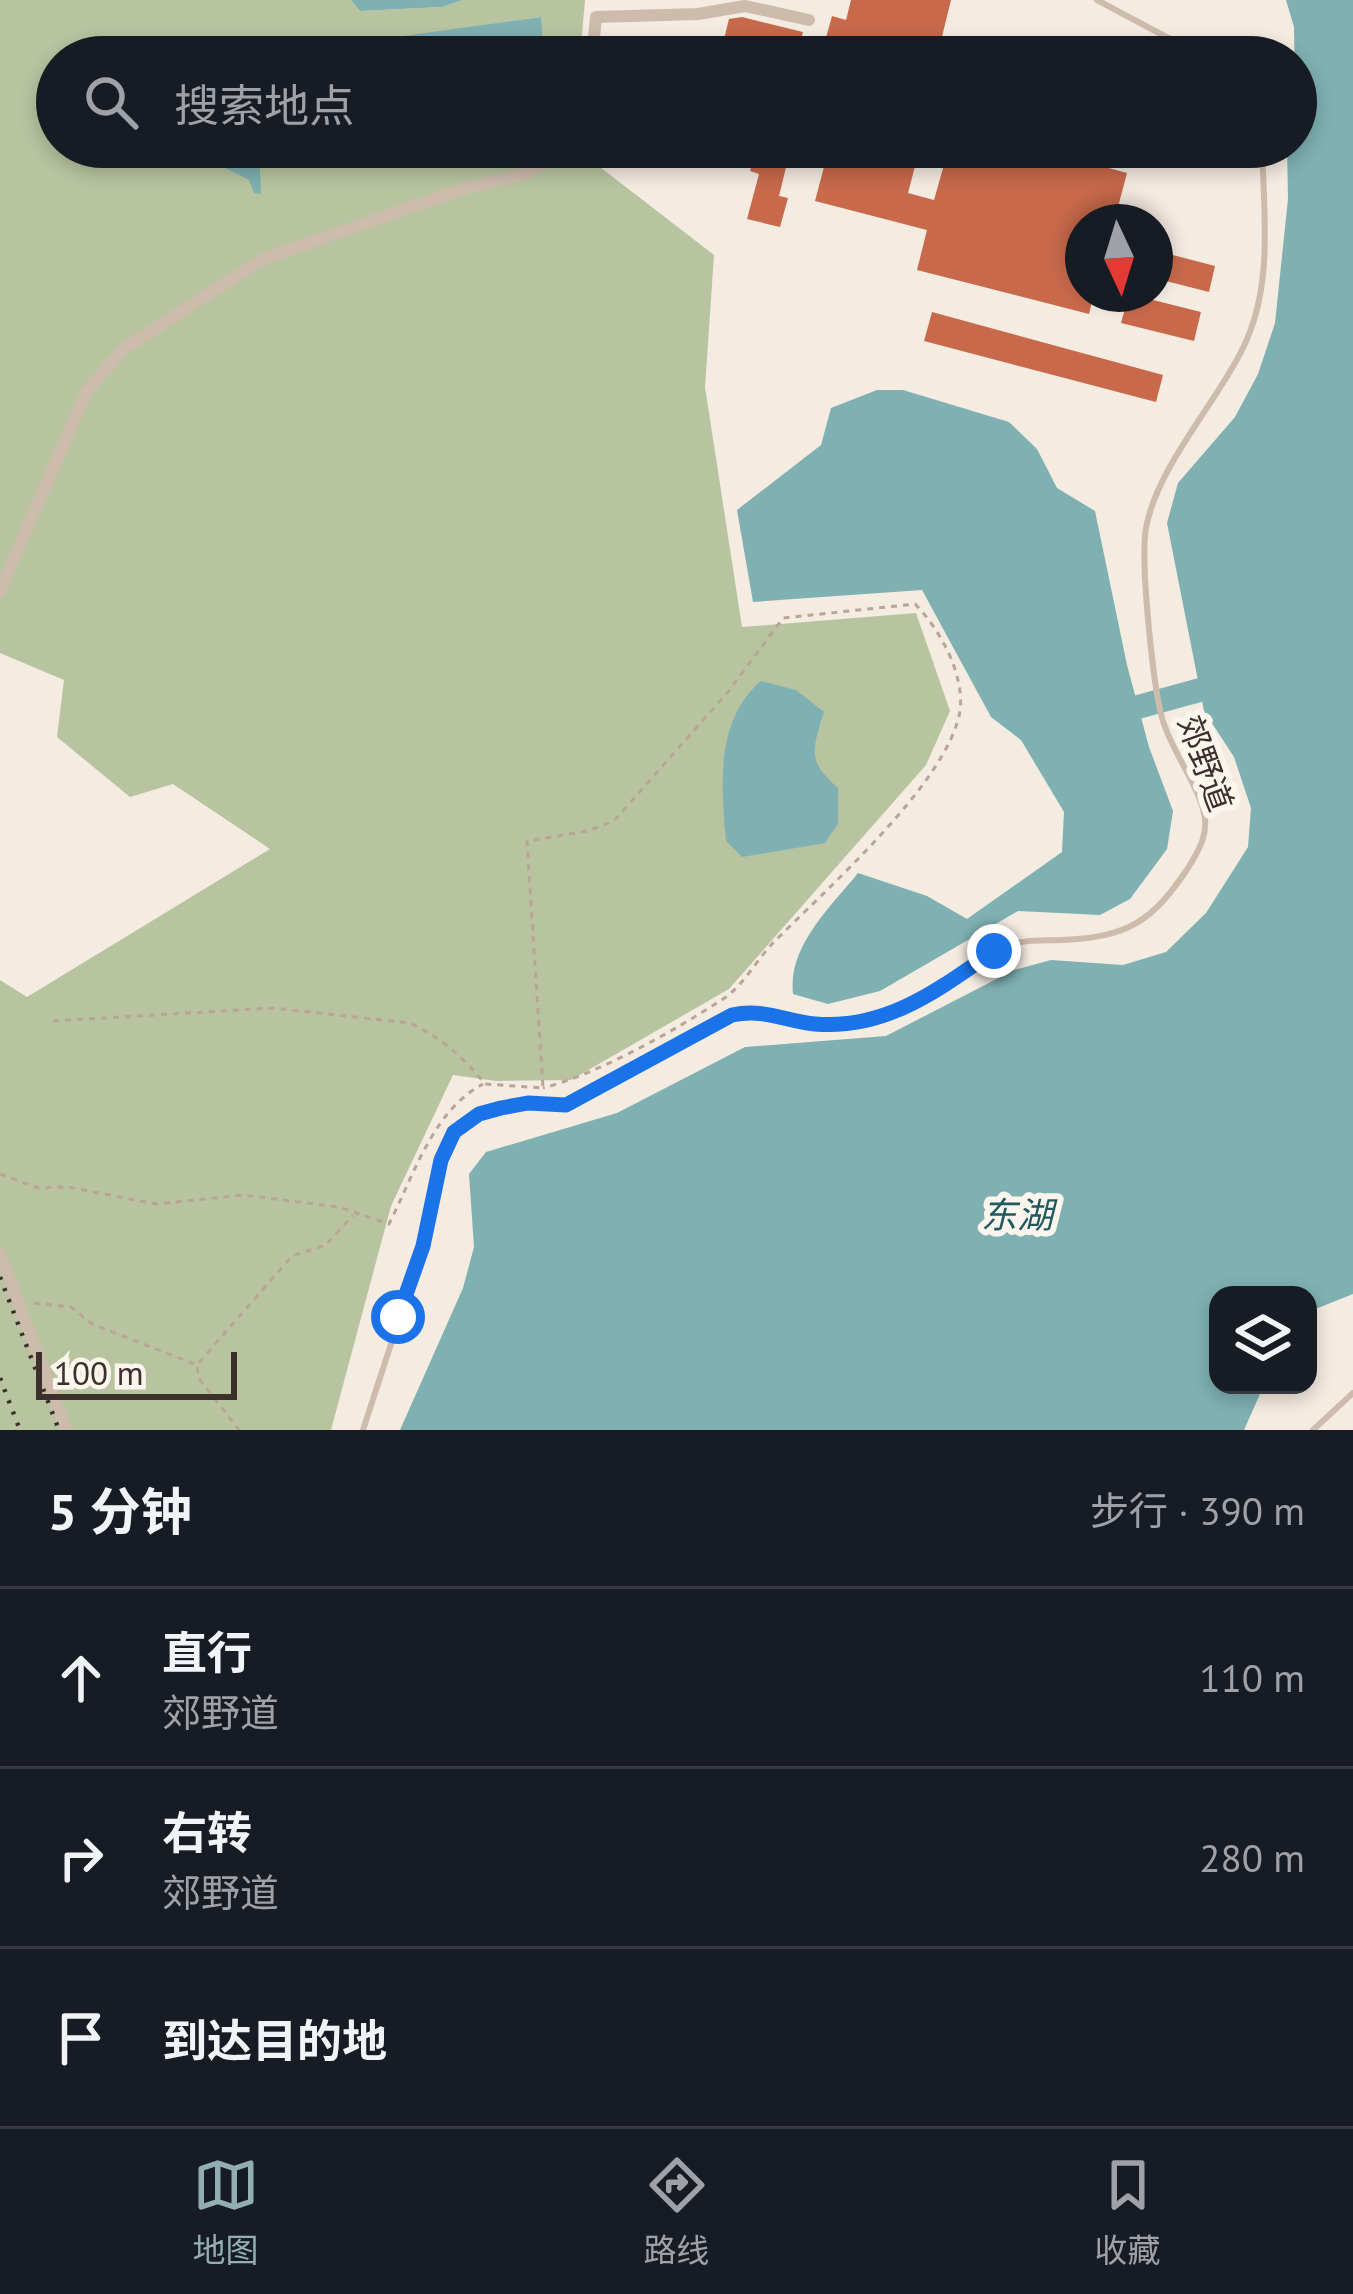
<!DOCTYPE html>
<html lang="zh">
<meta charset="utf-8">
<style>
:root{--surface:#171b24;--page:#20242c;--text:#f1f3f6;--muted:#9ea1a6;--line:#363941;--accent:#92aeb2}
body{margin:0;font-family:"PT Sans","Noto Sans SC",sans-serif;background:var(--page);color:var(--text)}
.controls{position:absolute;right:36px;bottom:36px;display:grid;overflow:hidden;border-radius:24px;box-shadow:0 6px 18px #0003}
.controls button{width:108px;height:108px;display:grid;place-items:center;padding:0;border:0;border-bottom:3px solid var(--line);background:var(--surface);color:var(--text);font:60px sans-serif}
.compass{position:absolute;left:1065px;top:204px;width:108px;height:108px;border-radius:50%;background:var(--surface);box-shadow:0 6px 18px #0003;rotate:176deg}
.scale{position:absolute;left:36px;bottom:30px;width:201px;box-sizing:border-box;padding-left:12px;border:6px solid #3b302b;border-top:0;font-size:33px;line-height:42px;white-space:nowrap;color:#3b302b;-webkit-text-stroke:9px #fbf5ee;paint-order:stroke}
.stop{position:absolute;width:36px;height:36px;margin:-27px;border:9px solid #1a73e8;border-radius:50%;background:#fff}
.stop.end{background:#1a73e8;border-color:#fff;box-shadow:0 3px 12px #0008}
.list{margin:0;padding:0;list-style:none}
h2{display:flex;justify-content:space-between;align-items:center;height:156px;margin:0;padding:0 48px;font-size:51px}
h2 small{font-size:39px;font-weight:400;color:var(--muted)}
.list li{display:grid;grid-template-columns:78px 1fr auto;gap:36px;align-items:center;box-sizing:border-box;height:180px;padding:0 48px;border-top:3px solid var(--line)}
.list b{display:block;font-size:45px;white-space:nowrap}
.list p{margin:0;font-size:39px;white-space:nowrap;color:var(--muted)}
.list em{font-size:39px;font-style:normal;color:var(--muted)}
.icon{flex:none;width:66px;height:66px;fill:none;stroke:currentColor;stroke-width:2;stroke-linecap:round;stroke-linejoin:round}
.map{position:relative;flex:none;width:1353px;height:1430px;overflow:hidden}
.search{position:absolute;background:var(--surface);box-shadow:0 6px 18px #0003;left:36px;right:36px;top:36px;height:132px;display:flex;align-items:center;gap:30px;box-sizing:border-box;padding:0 42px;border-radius:66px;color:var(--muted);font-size:45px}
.sheet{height:696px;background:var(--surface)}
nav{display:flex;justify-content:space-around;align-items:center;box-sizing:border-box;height:168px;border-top:3px solid var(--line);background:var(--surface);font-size:33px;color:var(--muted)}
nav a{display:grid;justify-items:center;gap:6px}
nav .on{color:var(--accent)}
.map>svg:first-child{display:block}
</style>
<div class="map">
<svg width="1353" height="1430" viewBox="0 0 1353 1430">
<rect width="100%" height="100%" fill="#f4ebe1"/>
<path fill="#b8c4a0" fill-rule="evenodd" d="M0,0H351L360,11L442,7L463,0H585L580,57H532L543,47L540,17L404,37L418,57H57V147H459C494,177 509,158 544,148C553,146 564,147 574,147L714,255L705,387L742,627L916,613L950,711L926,765L729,989L571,1080L496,1081L453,1075L391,1206L331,1430H0V980L27,997L270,849L173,784L130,797L57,737L64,680L0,653ZM824,712L813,749L817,769L742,857Z"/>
<path fill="#7fb0b2" d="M351,0H463L442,7L360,11Z
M1286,0H1353V1294L1308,1312V1295H1218V1385H1264L1244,1430H400L463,1288L474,1247L469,1174L486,1152L617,1113L745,1047L886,1036L1014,970L1051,960L1123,965L1166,952L1206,913L1248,847L1251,808L1234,757L1204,711L1167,523L1178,483L1235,417L1258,374L1275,323L1288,199L1287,147H1296L1294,27Z
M541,17L543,47L532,57H418L403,36Z
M220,147H259L261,194L254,193L249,180L215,163Z
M459,147H546C514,162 490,175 459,147Z
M877,390H903L1009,422L1037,449L1057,488L1095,511L1127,665L1149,747L1173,811L1167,849L1130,899L1100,915L1018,911L880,991L828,1004L793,994C788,946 829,909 858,873L927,896L967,919L1062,852L1064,812L1021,740L991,717L922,590L753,602L737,510L821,445L831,408Z
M761,681L796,690L824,712C813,750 806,760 838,788V824L825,843L742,857L726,841C721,787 715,720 761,681Z"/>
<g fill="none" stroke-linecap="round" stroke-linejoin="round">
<path stroke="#7fb0b2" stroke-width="24" d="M1138,707L1200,690"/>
</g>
<path fill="#c8694b" d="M851,0H951L937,57H837L839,49L824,45L832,16L846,20Z
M742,17L803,32L797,57H780L723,43L729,19Z
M756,147L790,151L779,196L788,198L780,227L747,219L759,174L750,171Z
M815,147H920L908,193L934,200L949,147H1032L1127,173L1114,222H1083V294H1094L1089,314L917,270L927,230L815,201L825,163L812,160Z
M1169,254L1215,266L1209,292L1162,280Z
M1129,294L1201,312L1194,341L1121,323Z
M932,312L1163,375L1156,402L924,341Z"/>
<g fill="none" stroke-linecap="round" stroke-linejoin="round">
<path stroke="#b9a596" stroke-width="3" stroke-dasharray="6 6" stroke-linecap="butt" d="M53,1021L273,1008L410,1023C440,1037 464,1058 485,1084L543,1088L527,841L588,831L614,821L728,692L783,618L915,604C939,628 965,674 960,711C948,783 824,891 772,944C756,961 743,986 723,999C674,1031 600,1073 543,1088
M0,1174L38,1188L68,1187L156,1204L243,1195L339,1207L389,1224C413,1177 433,1110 483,1084
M34,1303L71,1307L92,1324L197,1365L292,1256L326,1245L353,1215
M197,1367L200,1380L239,1430"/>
<path stroke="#cdbbac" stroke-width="6" d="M1097,0L1204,57
M363,1430L423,1246L441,1159L454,1132L480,1114L501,1108L528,1103L566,1105L732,1015C771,1006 807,1029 848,1025C913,1017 945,973 1000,948C1021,939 1040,941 1062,940C1128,937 1152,922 1188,868C1200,849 1210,831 1203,809C1194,777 1171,750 1162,718C1153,684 1140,561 1146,528C1157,468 1213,407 1241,352C1274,289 1264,216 1262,147
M1313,1430L1353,1393"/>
<path stroke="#cdbbac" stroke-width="12" d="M592,57L596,17L698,14L745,6L809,20
M0,591L86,392L125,348L263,259L466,188L526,174L559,155L564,147
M0,1254L66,1430"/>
<path stroke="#3b302b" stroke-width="4.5" stroke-dasharray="3 9" stroke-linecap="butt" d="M0,1277L59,1430
M0,1378L20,1430"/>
</g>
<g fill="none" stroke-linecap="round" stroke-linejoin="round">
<path stroke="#1a73e8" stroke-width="15" d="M398,1317L423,1246L441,1160L454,1132L479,1114L501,1108L528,1103L566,1105L732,1015C763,1008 785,1021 815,1024C886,1030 938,990 994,951"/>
</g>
<g text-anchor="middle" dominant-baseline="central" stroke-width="12" stroke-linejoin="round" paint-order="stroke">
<g font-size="33" fill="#3b302b" stroke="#fbf5ee">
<text transform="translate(1206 763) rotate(70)">郊野道</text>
</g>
<g font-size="36" font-style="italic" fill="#1f5a5e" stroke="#fbf5ee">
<text x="1017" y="1214">东湖</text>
</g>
</g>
</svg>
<div class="controls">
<button><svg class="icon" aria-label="layers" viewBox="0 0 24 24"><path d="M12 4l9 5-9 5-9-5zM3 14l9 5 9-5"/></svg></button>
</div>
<svg class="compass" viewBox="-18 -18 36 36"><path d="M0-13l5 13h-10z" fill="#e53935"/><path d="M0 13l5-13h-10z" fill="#9ea1a6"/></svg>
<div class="scale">100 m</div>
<div class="stop" style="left:398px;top:1317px"></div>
<div class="stop end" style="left:994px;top:951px"></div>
<div class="search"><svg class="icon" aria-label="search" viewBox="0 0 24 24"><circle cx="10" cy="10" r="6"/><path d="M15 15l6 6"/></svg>搜索地点</div>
</div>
<section class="sheet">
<h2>5 分钟<small>步行 · 390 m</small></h2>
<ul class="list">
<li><svg class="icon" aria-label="ahead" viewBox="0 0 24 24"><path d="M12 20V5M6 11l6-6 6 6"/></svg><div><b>直行</b><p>郊野道</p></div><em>110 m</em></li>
<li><svg class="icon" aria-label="right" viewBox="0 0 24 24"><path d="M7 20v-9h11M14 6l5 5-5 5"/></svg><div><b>右转</b><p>郊野道</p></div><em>280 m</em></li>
<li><svg class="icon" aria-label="arrive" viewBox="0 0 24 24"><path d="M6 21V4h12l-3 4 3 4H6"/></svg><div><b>到达目的地</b></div></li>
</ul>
</section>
<nav>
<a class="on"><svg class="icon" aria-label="map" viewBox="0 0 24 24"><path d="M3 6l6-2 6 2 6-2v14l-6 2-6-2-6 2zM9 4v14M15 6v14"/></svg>地图</a>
<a><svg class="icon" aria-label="directions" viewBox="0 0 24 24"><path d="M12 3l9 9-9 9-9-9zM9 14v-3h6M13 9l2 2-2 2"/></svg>路线</a>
<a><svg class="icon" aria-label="saved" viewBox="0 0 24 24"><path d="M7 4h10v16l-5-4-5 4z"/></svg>收藏</a>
</nav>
